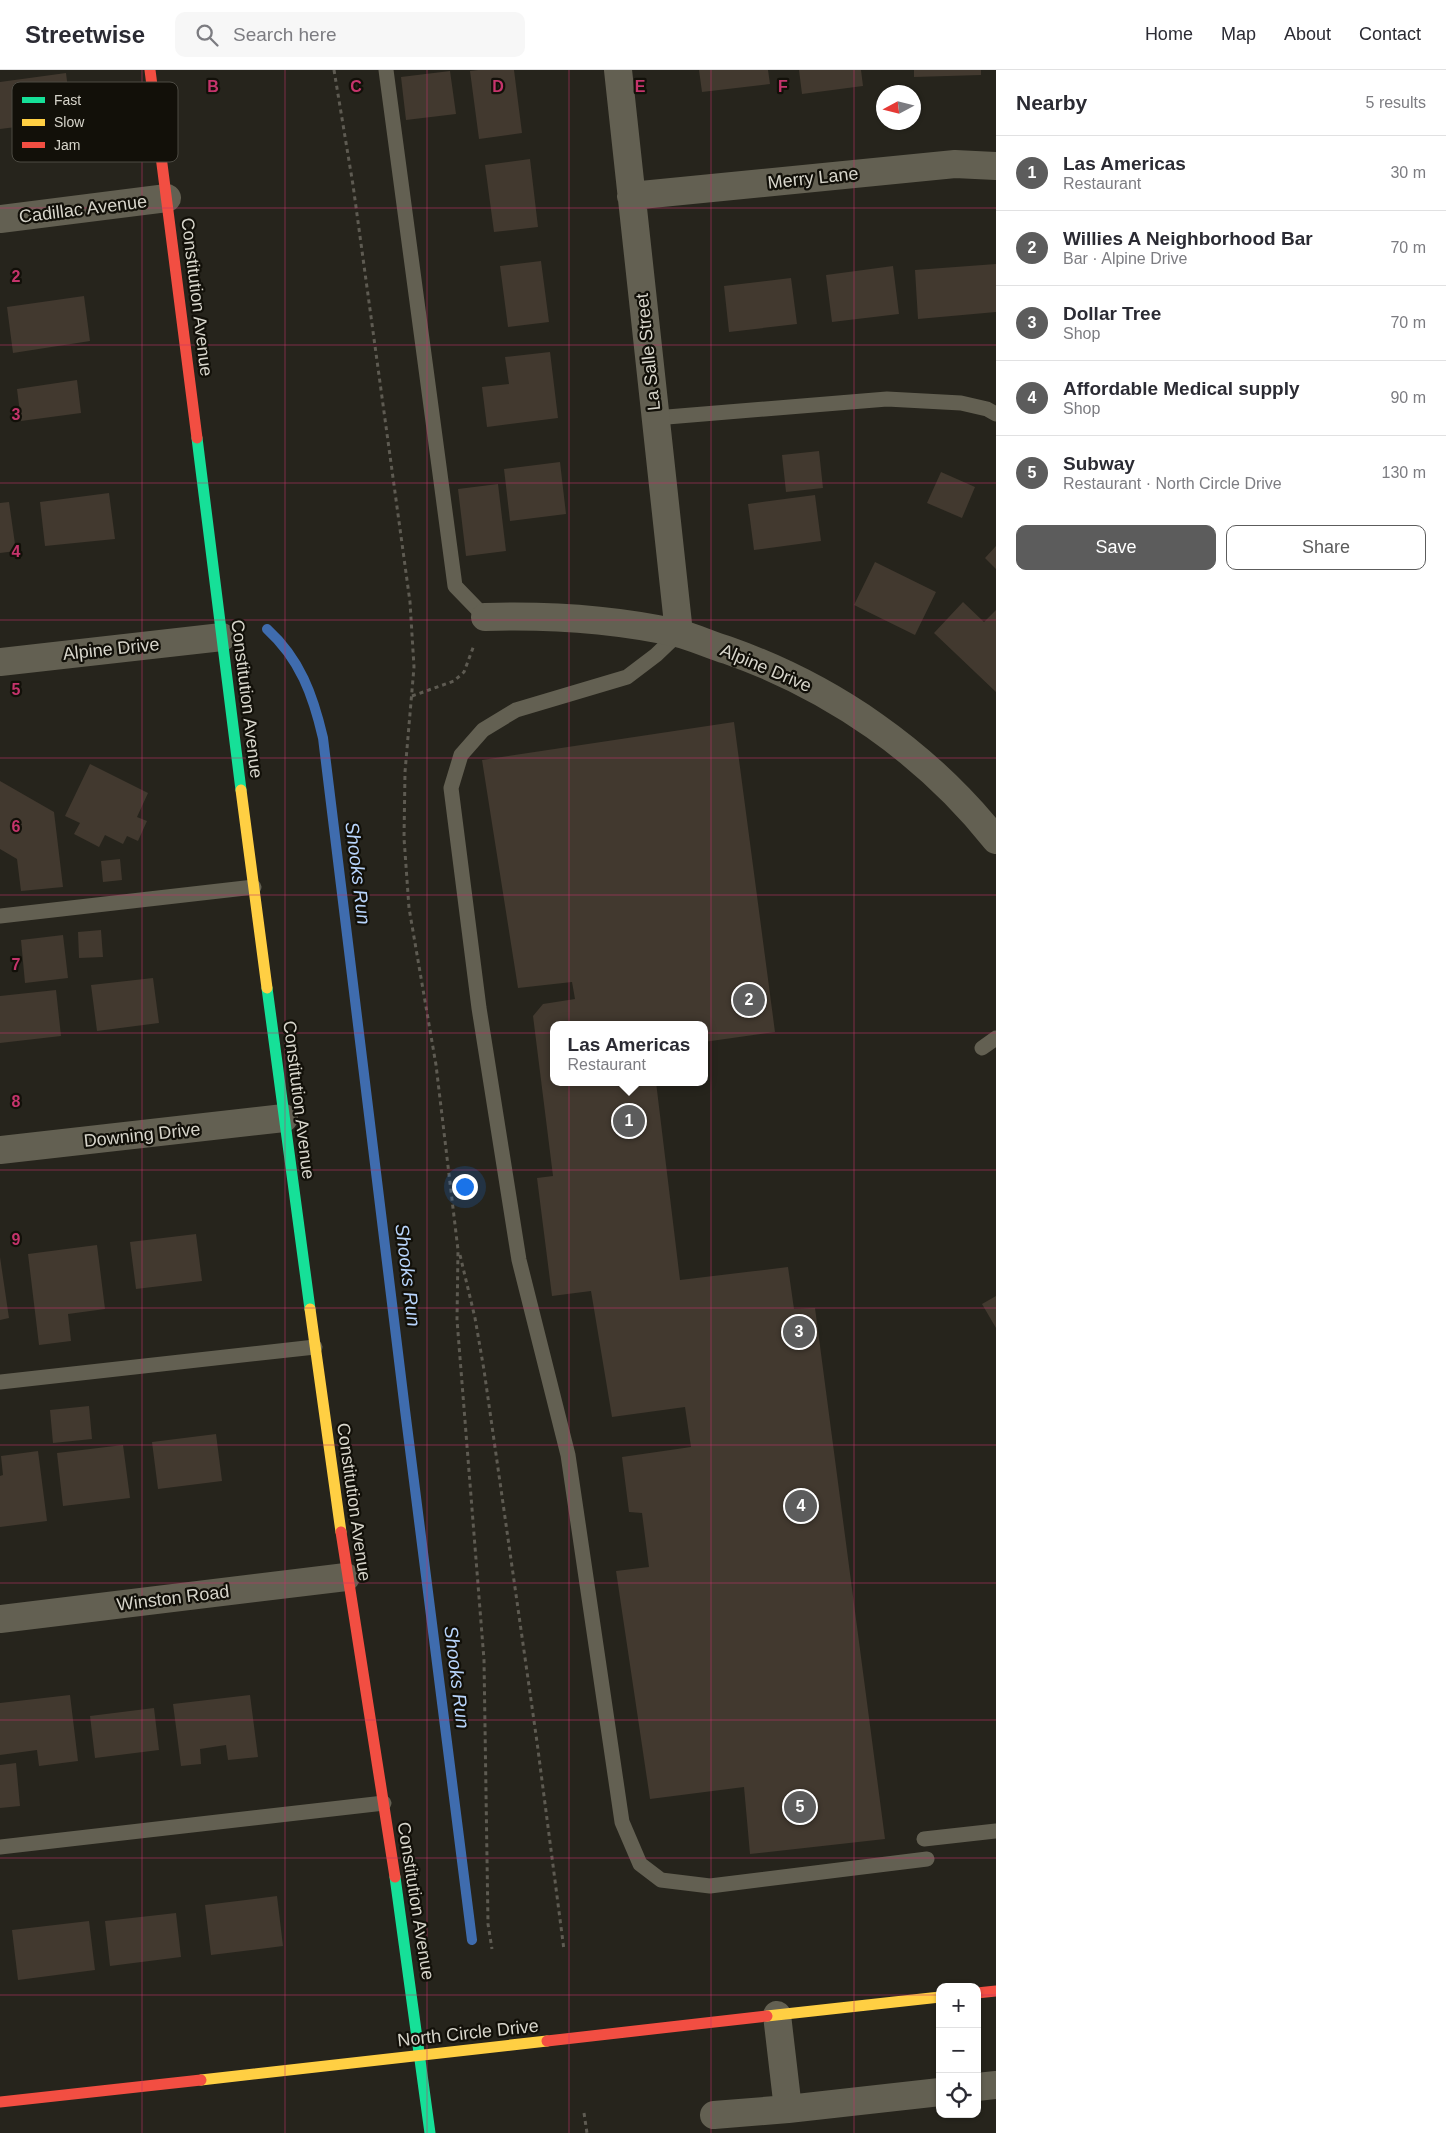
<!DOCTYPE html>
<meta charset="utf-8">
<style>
:root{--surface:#fff;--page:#f7f7f7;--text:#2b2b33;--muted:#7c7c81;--line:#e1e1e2;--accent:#5c5c5c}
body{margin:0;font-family:Arial,sans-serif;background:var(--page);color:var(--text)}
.controls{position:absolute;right:15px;bottom:15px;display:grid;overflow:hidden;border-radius:10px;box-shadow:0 1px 4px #0004}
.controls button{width:45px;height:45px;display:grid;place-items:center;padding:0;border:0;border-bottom:1px solid var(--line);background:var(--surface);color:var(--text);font:25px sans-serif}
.compass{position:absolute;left:876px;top:15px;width:45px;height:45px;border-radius:50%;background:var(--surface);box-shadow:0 1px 4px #0004;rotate:263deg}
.you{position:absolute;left:464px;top:1116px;width:18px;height:18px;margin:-12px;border:4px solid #fff;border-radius:50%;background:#1a73e8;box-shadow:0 0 0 8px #1a73e833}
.badge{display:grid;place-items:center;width:32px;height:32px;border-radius:50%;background:var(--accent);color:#fff;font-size:16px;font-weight:700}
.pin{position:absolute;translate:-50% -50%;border:2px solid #fff;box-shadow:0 1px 5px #0006}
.popup{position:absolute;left:550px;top:951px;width:158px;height:65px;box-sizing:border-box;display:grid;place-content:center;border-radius:10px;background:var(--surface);filter:drop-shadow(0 1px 4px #0005);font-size:16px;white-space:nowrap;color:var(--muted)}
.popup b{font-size:19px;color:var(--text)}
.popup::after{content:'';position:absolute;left:50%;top:100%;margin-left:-10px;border:10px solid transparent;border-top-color:var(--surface)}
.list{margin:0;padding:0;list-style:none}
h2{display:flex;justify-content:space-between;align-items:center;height:65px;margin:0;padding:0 20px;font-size:21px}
h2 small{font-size:16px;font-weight:400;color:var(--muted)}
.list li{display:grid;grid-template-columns:32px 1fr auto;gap:15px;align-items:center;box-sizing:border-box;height:75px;padding:0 20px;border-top:1px solid var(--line)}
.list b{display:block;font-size:19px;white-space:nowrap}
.list p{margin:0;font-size:16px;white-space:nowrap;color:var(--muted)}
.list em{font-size:16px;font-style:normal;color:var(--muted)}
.actions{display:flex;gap:10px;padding:15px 20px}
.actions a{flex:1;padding:11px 0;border:1px solid var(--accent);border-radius:10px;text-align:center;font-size:18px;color:var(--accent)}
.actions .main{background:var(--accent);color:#fff}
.icon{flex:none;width:28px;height:28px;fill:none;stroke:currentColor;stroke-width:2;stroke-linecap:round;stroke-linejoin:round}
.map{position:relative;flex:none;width:996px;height:2063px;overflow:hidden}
header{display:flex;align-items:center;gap:30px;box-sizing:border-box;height:70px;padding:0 25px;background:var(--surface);border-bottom:1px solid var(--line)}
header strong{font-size:24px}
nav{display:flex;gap:28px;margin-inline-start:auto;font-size:18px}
.search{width:350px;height:45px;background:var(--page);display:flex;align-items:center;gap:12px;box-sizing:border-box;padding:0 18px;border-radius:10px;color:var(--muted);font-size:19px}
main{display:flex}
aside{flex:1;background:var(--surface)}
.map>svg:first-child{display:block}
</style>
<header>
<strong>Streetwise</strong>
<div class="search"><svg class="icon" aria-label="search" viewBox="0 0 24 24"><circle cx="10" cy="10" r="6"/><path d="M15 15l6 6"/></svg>Search here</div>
<nav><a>Home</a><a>Map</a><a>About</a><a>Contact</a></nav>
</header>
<main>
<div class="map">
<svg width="996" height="2063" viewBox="0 0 996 2063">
<rect width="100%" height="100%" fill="#26241c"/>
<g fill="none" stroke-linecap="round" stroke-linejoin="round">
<path stroke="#3f6cae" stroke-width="10" d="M267,559C300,589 313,625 323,668L405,1340L472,1870"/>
</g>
<path fill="#42392f" d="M478,0H514L522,63L479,69L470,1Z
M699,0H768L770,14L702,22Z
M799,0H861L863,16L802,24Z
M914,0H981V5L914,7Z
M450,1L456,44L406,50L401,7Z
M66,3L72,50L0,59V12Z
M530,89L538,157L494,162L485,95Z
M541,191L549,252L508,257L500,196Z
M996,194V242L918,249L915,200Z
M893,196L899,244L832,252L826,205Z
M791,208L797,254L729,262L724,216Z
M84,226L90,271L13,283L7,237Z
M550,282L558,348L487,357L482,317L509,314L505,287Z
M77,310L81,343L21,351L17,319Z
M819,381L823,418L786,422L782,385Z
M560,392L566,444L510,451L504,399Z
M941,402L975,417L962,448L927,433Z
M498,414L506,481L466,486L458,419Z
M109,423L115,469L45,476L40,432Z
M815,425L821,471L754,480L748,434Z
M9,432L16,481L0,483V433Z
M996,476V499L985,488Z
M875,492L936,522L915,565L854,535Z
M963,532L984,552L996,540V622L934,563Z
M734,652L775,962L704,972V955H554V1012H656L680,1210L788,1197L794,1239L815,1238L885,1769L750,1784L744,1717L650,1729L616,1501L649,1497L642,1443L629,1442L622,1387L691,1377L685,1337L612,1347L591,1221L552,1226L537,1108L553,1106L533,946L543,934L575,929L572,912L518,918L482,690Z
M90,694L148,723L137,747L147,751L138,771L127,766L123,774L105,765L99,777L74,764L80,753L65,746Z
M0,711L54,742L63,817L21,821L17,789L0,779Z
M120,789L122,810L103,812L101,791Z
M101,860L103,887L79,888L78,862Z
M63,865L68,908L25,913L21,870Z
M153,908L159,953L97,961L91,915Z
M56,920L61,966L0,973V926Z
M196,1164L202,1211L136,1219L130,1172Z
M97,1175L105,1239L68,1244L71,1271L39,1275L28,1184Z
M0,1187L9,1248L0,1250Z
M996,1226V1258L982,1234Z
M89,1336L92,1369L53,1373L50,1340Z
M216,1364L222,1411L158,1419L152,1372Z
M123,1375L130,1428L63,1436L57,1383Z
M38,1381L47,1451L0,1457V1406L3,1405L1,1386Z
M70,1625L78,1691L39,1696L37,1680L0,1685V1633Z
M250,1625L258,1687L228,1690L226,1675L200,1679L201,1694L181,1696L173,1634Z
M154,1638L159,1680L95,1688L90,1646Z
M16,1693L20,1736L0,1738V1695Z
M277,1826L283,1876L211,1885L205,1835Z
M176,1843L181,1887L110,1896L105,1851Z
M89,1851L95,1900L18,1910L12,1860Z"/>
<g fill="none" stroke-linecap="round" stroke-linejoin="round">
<path stroke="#5e5b52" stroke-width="3" stroke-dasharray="4 4" stroke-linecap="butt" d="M334,0L353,115L410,532L414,597L405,702L404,768L409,838L436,995L458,1180L457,1250L484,1590L488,1854L492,1879
M412,626L454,611L464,602L474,575
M460,1185L475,1248L484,1300L537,1672L564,1880
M584,2043L587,2063"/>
<path stroke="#636052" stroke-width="15" d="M386,0L455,516L485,547
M655,348L887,329L961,333L987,339L996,344
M679,563L656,585L627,607L516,640L483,660L461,685L451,718L479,938L519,1190L568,1385L622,1752L640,1794L661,1810L710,1816L927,1789
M0,846L254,817
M982,978L996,968
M0,1312L315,1277
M924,1769L996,1761
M0,1777L384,1733"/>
<path stroke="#636052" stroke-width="28" d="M618,0L679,563
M631,126L955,94L996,96
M0,149L167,128
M485,547C549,545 613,549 677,563C694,567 710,575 727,580C832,617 926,682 996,770
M0,592L222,567
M0,1080L284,1048
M0,1549L346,1507
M777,1945L788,2039
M977,2017L996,2015
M714,2045L788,2039L940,2022"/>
<path stroke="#16e098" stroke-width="11" d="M197,368L241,720
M267,918L310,1239
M395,1807L430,2063"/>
<path stroke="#ffcf43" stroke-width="11" d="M241,720L267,918
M310,1239L341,1462
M767,1946L940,1927
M201,2010L547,1971"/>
<path stroke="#f24e42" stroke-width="11" d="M150,0L197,368
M341,1462L395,1807
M977,1923L996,1921
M547,1971L767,1946
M0,2032L201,2010"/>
</g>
<path fill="none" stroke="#c5346c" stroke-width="1" stroke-opacity="0.55" d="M142,0V2063M285,0V2063M427,0V2063M569,0V2063M711,0V2063M854,0V2063M0,138H996M0,275H996M0,413H996M0,550H996M0,688H996M0,825H996M0,963H996M0,1100H996M0,1238H996M0,1375H996M0,1513H996M0,1650H996M0,1788H996M0,1925H940M977,1925H996"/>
<g text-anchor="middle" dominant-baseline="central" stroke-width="4.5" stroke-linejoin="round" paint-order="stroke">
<g font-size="18" fill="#d7d5cb" stroke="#121009">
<text transform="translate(813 108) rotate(-6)">Merry Lane</text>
<text transform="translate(83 139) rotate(-7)">Cadillac Avenue</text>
<text transform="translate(197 227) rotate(83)">Constitution Avenue</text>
<text transform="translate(648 282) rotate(-96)">La Salle Street</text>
<text transform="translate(111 579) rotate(-6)">Alpine Drive</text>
<text transform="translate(766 598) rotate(23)">Alpine Drive</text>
<text transform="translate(247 629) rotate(83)">Constitution Avenue</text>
<text transform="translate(299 1030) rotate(83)">Constitution Avenue</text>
<text transform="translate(142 1065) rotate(-6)">Downing Drive</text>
<text transform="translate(354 1432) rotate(82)">Constitution Avenue</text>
<text transform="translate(173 1528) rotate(-7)">Winston Road</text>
<text transform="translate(416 1831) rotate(81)">Constitution Avenue</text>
<text transform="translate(468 1963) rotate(-6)">North Circle Drive</text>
</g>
<g font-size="19" font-style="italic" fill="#b8d4fb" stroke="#121009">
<text transform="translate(358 803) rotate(83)">Shooks Run</text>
<text transform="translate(408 1205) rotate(83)">Shooks Run</text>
<text transform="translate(457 1607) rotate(83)">Shooks Run</text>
</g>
</g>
<rect x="12" y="12" width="166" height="80" rx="8" fill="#121009" stroke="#4d4b43" stroke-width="1"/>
<rect x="22" y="27" width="23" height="6" fill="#16e098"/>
<rect x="22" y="49" width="23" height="7" fill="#ffcf43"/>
<rect x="22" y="72" width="23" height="6" fill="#f24e42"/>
<g font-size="14" fill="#d7d5cb">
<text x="54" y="35">Fast</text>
<text x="54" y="57">Slow</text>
<text x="54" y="80">Jam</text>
</g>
<g font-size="16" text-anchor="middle" font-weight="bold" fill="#c5346c" stroke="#121009" stroke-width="4.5" stroke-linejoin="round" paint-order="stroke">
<text x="213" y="22">B</text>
<text x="356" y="22">C</text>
<text x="498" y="22">D</text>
<text x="640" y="22">E</text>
<text x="783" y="22">F</text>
<text x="16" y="212">2</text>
<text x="16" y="350">3</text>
<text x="16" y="487">4</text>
<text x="16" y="625">5</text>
<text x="16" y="762">6</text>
<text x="16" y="900">7</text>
<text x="16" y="1037">8</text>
<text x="16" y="1175">9</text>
</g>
</svg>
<div class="controls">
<button>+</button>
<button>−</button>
<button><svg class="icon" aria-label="locate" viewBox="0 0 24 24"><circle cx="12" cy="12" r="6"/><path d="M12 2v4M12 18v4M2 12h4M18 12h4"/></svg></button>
</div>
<svg class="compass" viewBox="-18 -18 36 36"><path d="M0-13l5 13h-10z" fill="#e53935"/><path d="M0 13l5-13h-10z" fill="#7c7c81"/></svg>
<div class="you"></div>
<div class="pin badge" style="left:629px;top:1051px">1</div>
<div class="popup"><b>Las Americas</b>Restaurant</div>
<div class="pin badge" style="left:749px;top:930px">2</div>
<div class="pin badge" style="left:799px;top:1262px">3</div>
<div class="pin badge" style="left:801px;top:1436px">4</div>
<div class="pin badge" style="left:800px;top:1737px">5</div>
</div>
<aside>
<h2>Nearby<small>5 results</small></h2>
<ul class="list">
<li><span class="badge">1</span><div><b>Las Americas</b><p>Restaurant</p></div><em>30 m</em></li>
<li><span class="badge">2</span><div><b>Willies A Neighborhood Bar</b><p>Bar · Alpine Drive</p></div><em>70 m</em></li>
<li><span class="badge">3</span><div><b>Dollar Tree</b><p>Shop</p></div><em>70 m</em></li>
<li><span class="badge">4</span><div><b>Affordable Medical supply</b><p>Shop</p></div><em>90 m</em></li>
<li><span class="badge">5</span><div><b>Subway</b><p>Restaurant · North Circle Drive</p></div><em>130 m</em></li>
</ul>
<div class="actions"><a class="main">Save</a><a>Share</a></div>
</aside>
</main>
